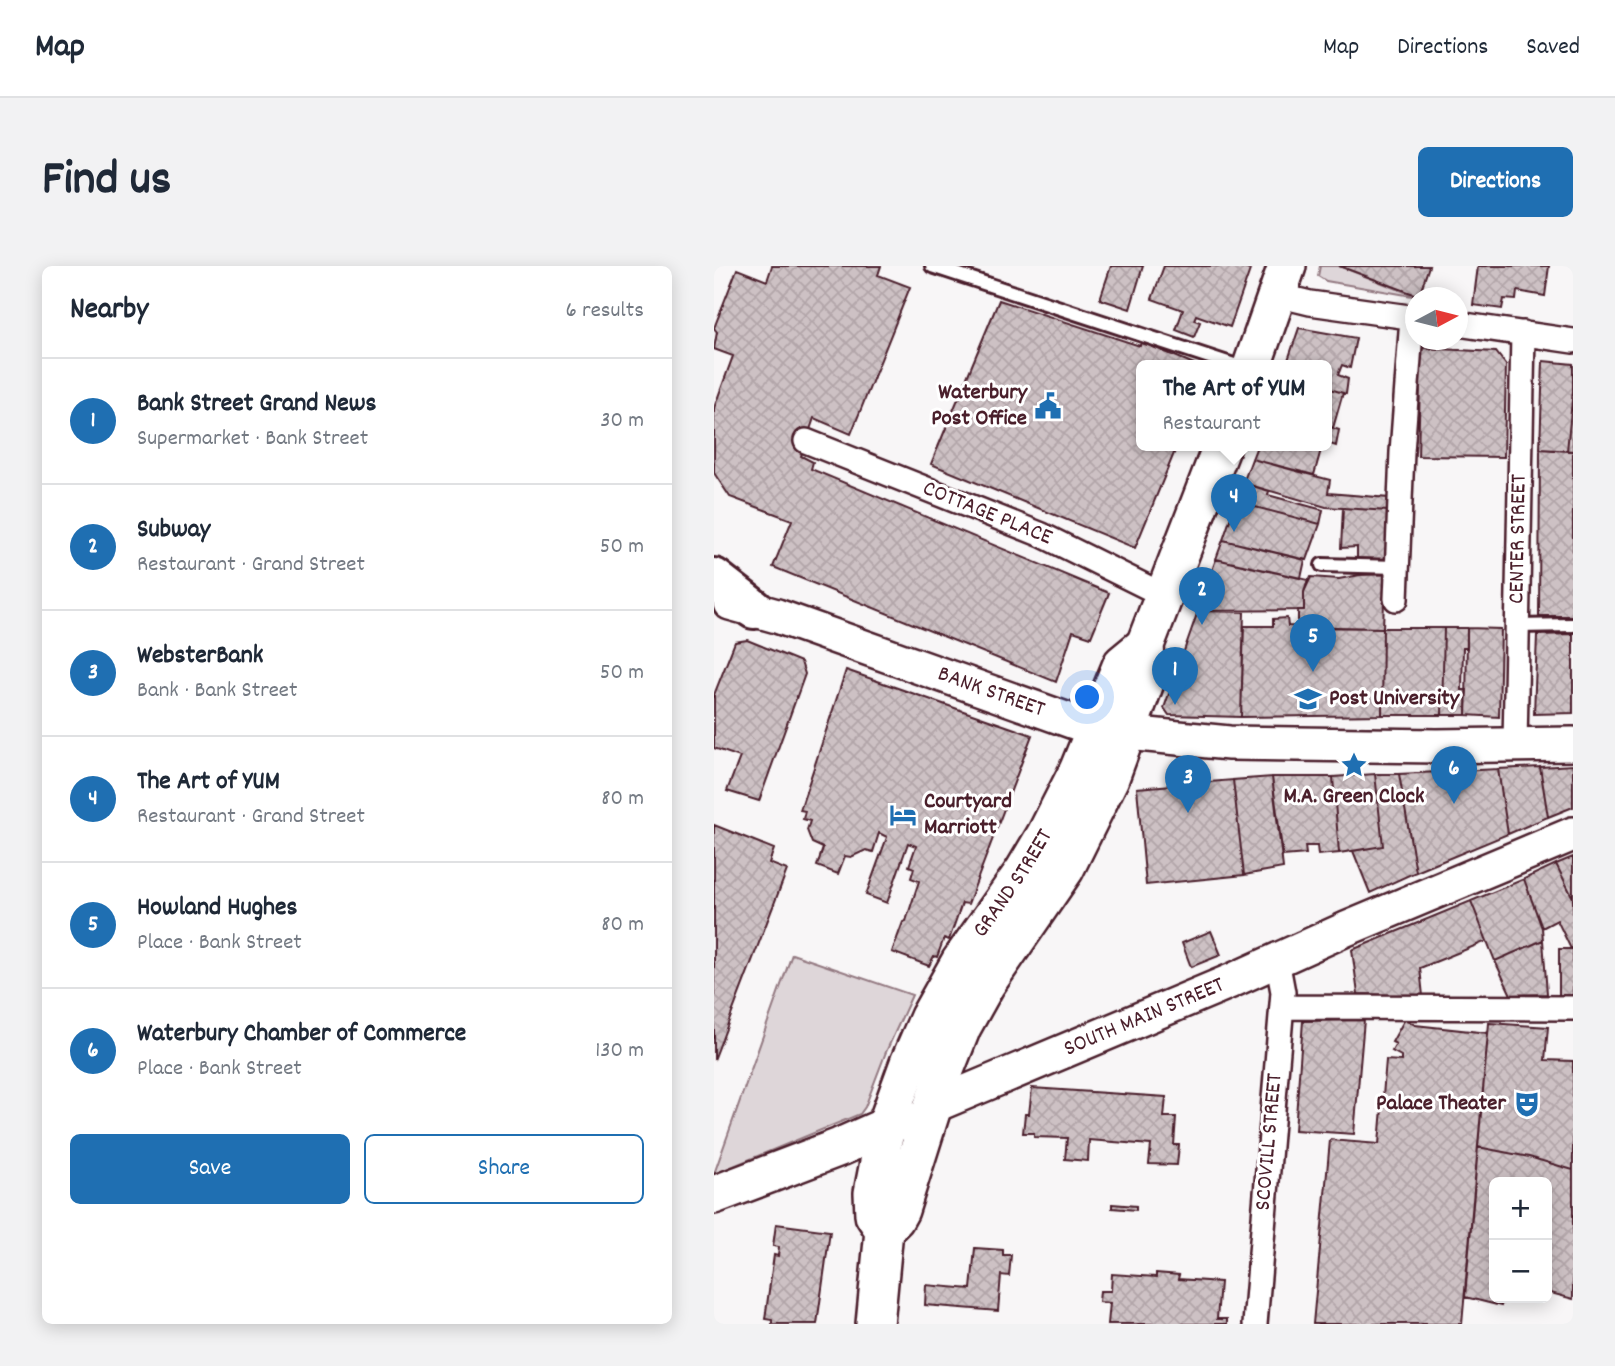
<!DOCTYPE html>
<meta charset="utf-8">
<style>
:root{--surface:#fff;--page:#f2f2f3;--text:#1f2937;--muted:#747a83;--line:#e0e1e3;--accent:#1f6fb2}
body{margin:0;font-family:Dekko,sans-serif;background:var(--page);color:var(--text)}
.controls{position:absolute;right:21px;bottom:21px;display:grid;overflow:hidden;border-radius:10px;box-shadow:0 4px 18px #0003}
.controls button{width:63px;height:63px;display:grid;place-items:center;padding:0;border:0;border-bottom:2px solid var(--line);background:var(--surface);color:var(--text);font:35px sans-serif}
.compass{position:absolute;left:691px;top:21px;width:63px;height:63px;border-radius:50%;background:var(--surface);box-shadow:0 4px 18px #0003;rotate:83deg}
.you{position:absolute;left:374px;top:432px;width:24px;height:24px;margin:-18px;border:5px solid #fff;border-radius:50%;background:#1a73e8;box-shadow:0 0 0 10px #1a73e833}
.badge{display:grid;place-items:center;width:46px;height:46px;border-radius:50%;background:var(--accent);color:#fff;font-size:23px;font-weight:700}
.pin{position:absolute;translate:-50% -58px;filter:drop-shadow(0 2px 4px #0008)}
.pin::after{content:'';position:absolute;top:37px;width:24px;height:21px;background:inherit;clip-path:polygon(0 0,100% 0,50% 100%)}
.popup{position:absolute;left:422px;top:94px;width:196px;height:91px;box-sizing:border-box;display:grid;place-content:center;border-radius:10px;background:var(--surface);filter:drop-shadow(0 2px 5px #0005);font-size:23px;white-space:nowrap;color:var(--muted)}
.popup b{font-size:26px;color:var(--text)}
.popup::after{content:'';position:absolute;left:50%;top:100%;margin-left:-14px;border:14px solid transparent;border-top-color:var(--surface)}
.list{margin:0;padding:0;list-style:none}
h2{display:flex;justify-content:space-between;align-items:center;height:91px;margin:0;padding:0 28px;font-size:30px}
h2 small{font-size:23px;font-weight:400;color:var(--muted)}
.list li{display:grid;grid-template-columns:46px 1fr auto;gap:21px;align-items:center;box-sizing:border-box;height:126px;padding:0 28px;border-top:2px solid var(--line)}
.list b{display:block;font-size:26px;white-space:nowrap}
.list p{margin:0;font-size:23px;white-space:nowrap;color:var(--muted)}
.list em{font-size:23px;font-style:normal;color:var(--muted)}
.actions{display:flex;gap:14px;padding:21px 28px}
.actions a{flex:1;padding:16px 0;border:2px solid var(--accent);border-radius:10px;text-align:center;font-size:24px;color:var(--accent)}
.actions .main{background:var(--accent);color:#fff}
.map{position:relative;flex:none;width:859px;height:1058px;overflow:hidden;border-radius:10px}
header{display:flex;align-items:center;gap:42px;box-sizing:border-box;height:98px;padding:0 35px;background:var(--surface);border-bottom:2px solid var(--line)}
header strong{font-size:33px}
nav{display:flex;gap:38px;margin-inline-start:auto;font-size:24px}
.intro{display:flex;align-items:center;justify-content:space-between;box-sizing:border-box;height:168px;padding:0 42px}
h1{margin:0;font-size:49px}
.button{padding:18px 32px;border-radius:10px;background:var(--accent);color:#fff;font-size:24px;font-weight:700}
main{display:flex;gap:42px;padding:0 42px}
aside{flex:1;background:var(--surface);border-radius:10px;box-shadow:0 4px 18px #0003}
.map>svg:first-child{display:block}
</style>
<header>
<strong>Map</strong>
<nav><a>Map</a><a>Directions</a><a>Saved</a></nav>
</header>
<div class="intro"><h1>Find us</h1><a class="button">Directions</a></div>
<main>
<aside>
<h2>Nearby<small>6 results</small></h2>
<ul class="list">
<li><span class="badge">1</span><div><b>Bank Street Grand News</b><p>Supermarket · Bank Street</p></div><em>30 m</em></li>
<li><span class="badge">2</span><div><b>Subway</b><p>Restaurant · Grand Street</p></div><em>50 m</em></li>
<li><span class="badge">3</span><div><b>WebsterBank</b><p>Bank · Bank Street</p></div><em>50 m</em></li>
<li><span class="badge">4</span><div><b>The Art of YUM</b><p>Restaurant · Grand Street</p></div><em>80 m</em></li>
<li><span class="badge">5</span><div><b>Howland Hughes</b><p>Place · Bank Street</p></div><em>80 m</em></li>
<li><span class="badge">6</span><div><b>Waterbury Chamber of Commerce</b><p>Place · Bank Street</p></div><em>130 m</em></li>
</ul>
<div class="actions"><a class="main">Save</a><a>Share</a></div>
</aside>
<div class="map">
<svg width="859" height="1058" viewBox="0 0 859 1058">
<defs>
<pattern id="building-cross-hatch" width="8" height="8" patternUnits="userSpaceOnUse" patternTransform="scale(1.75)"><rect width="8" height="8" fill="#cdc1c4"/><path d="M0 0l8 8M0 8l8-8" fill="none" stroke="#b2a5a9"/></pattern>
</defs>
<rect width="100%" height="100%" fill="#f8f6f7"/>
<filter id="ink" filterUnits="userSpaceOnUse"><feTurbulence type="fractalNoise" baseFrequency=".0143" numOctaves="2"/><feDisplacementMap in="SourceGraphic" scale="14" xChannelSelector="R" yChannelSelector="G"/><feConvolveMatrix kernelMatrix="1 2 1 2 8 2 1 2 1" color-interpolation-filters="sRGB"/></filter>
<g filter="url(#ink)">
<path fill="#ded6d9" stroke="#947a82" stroke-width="2" d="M606,0H625L704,31L612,15L604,10Z
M78,688L198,729L172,786L151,841L146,848L0,908Z"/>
<path fill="url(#building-cross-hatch)" stroke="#4a1f2b" stroke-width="2" d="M58,0H167L164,9L196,21L137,168L100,152L87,190L99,196L97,203L395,327L377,371L359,365L342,416L59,301L78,254L16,231L0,207V142L19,90L0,83L3,66L0,62L23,3L53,15Z
M397,0H429L416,43L386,33Z
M450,0H524L536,4L516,61L482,49L480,54L486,56L480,71L462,64L469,44L438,33Z
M625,0H715L705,30Z
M764,0H835L831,30L803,25L802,34L790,33L788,43L759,39Z
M285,34L426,80L427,76L485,100H427V180H463L421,282L217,198Z
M585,62L642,72L636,102L628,99L624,109L634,113L632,128L613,122V100H572Z
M707,82L782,86L792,99L790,191L704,190Z
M829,95L859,98V124L853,185L826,183Z
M613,122L629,127L619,162L613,160Z
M859,124V185H853Z
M613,160L625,164L622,180L613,177Z
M543,180H608L600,209L538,193Z
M826,183L859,185V350H825Z
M538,193L616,214L614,227L675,232L674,245L612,241L529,217Z
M529,217L555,225L554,229L609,244L606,258L522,236Z
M522,236L606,258L593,294L509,274Z
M629,242L674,245L673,294L643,295V281L627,282Z
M509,274L591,294L587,312L502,293Z
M502,293L594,314L590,326V344L484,345Z
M671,308L669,362L584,361V344H590V326L597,311L625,313L646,309Z
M484,345L530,346L527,451L455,449L450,442Z
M573,352L574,360L669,362L668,449L527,451L530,360H559V353Z
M669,362H730L728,449H668Z
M730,362H753V382H749L748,424H753L752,449H728Z
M753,362L787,363L785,451L752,449Z
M859,368V447L820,448L823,369Z
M33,374L87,396L91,408L45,535L13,525L26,491L0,482V429L21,376Z
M132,404L318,469L254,638L248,637L235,674L230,672L223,691L220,690L215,700L178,686L189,656L192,655L205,615L197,612L200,602L195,600L202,580L194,577L173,637L152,629L173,571L165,567L159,586L152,584L137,591L131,590L124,608L103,600L109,582L98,577L93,564L96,555L89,553L91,545L86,544Z
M859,499V541L834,551L826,501Z
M826,501L834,551L794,568L784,503Z
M784,503L794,568L702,606L685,508Z
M661,508L669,580L625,587L619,511Z
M661,508H685L702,606L656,627L639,585L669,580Z
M558,511H619L625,587L604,589L603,580H591L592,588L569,590Z
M558,511L569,602L530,609L519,514Z
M519,514L530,609L432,619L423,522Z
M0,559L60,583L55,597L73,604L0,794Z
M859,591V632L842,598Z
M842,598L859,632V682L857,683L843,654L828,662L810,613Z
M810,613L828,662L829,674L781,695L757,635Z
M757,635L773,675L706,702L709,730L644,728L638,684Z
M497,665L507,689L477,701L468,677Z
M829,674L833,728L797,729L781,695Z
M845,683H859V732H845Z
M691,753L701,759L774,767L748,1058H599L616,874L665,878L672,794L687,795V790L678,785L682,778L678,776Z
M650,754L640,868L581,864L589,755Z
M775,757L834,761L831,794L859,795V904L815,891L764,881Z
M318,822L452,831L450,851H462L460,879H465L463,899L435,898L437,879L375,874L374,895L351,893L353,872L320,871V867H309L311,848H315Z
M764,881L815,891L859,904V1033L833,1026V916H780V1032H789L787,1040L751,1031Z
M398,938L422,940V944L398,942Z
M62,958L116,965L103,1058H58V1054L51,1053L60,989L64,990L65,981L59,980Z
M261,982L289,984V989H297L295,1010L287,1009L284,1045L211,1039L212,1019L257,1023Z
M442,1007L465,1009L464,1013L506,1016L503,1053H513V1058H394L396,1037L385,1036L386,1025H397L398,1008L442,1011Z"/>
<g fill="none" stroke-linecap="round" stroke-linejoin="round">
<g stroke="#4a1f2b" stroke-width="18">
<path id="service" d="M218,0L523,100
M608,299L683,301
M803,360L859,359"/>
</g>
<g stroke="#4a1f2b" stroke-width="28">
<path id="minor" d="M563,29L596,37L702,52
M744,58L859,75
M92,175L328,269L451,330
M682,333L688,186L698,52
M801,478L809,67
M568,741L859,742
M541,1058L569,726L563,694"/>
</g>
<g stroke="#4a1f2b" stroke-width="38">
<g id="secondary">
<path id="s1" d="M16,337L63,350L360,456L414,467L515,477L723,480L859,478"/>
<path id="s2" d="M219,840L517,715L632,663L859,568"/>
</g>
</g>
<g stroke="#4a1f2b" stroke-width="42">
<g id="primary">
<path d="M538,100L573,0"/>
<path d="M0,929L126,881L189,853"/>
<path d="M170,964L181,953L186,944L227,814L248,761L272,718L351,603L396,512L433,411L431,379L508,180"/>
<path id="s3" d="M161,1058L170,964L160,949L159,927L172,860L195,797L215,751L246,696L310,605L332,568L364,505L408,398L431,379"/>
</g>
</g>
<g stroke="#4a1f2b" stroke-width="44">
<path id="motorway" d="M0,312L40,343"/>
</g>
<use href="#service" stroke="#fff" stroke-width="12"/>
<use href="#minor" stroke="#fff" stroke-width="23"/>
<use href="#secondary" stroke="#fff" stroke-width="33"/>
<use href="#primary" stroke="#fff" stroke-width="37"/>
<use href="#motorway" stroke="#fff" stroke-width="38"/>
</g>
</g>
<defs>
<g id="civic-bare" transform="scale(2.1)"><path d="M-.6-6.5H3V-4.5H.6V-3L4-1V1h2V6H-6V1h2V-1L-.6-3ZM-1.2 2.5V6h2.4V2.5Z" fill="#1f6fb2" stroke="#fff" stroke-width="2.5" paint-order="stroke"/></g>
<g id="university-bare" transform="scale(2.1)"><path d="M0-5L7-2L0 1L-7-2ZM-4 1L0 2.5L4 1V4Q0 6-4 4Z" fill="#1f6fb2" stroke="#fff" stroke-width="2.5" paint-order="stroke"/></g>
<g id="sight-bare" transform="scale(2.1)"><path d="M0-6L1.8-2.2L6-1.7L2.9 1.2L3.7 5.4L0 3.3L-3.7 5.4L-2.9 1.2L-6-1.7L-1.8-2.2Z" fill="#1f6fb2" stroke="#fff" stroke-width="2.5" paint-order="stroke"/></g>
<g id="hotel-bare" transform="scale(2.1)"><path d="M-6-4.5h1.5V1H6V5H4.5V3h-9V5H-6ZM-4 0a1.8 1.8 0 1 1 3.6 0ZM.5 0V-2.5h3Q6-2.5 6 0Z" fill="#1f6fb2" stroke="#fff" stroke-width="2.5" paint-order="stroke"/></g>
<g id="theatre-bare" transform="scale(2.1)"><path d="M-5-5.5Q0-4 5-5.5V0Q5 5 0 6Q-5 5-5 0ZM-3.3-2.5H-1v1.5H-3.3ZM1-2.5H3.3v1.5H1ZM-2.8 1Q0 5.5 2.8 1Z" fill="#1f6fb2" stroke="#fff" stroke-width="2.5" paint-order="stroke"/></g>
</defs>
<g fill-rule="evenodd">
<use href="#civic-bare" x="334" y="140"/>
<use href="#university-bare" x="594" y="433"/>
<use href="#sight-bare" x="640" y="499"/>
<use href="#hotel-bare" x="189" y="549"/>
<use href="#theatre-bare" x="813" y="838"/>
</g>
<g text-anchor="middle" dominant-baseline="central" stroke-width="6" stroke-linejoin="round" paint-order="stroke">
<g font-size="23" font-weight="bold" fill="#4a1f2b" stroke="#fff" text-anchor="end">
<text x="313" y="127">Waterbury<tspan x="313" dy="26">Post Office</tspan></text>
<text x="615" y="433" text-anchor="start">Post University</text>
<text x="640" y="531" text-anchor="middle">M.A. Green Clock</text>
<text x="210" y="536" text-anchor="start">Courtyard<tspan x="210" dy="26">Marriott</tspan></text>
<text x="792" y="838">Palace Theater</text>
</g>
<g font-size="23" fill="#4a1f2b" stroke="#fff">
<text transform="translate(273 248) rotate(22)">COTTAGE PLACE</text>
<text transform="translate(805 273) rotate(-89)">CENTER STREET</text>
<text stroke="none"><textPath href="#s1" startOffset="276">BANK STREET</textPath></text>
<text stroke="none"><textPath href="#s3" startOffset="478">GRAND STREET</textPath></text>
<text stroke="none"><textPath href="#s2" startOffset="229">SOUTH MAIN STREET</textPath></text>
<text transform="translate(556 876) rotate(-85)">SCOVILL STREET</text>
</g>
</g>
</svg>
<div class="controls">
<button>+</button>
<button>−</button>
</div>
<svg class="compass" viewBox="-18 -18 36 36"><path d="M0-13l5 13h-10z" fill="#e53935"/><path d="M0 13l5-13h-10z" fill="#747a83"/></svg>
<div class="you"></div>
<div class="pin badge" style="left:461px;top:439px">1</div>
<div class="pin badge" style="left:488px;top:359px">2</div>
<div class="pin badge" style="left:474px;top:547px">3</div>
<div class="pin badge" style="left:520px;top:266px">4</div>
<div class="popup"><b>The Art of YUM</b>Restaurant</div>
<div class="pin badge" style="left:599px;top:406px">5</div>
<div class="pin badge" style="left:740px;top:538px">6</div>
</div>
</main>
